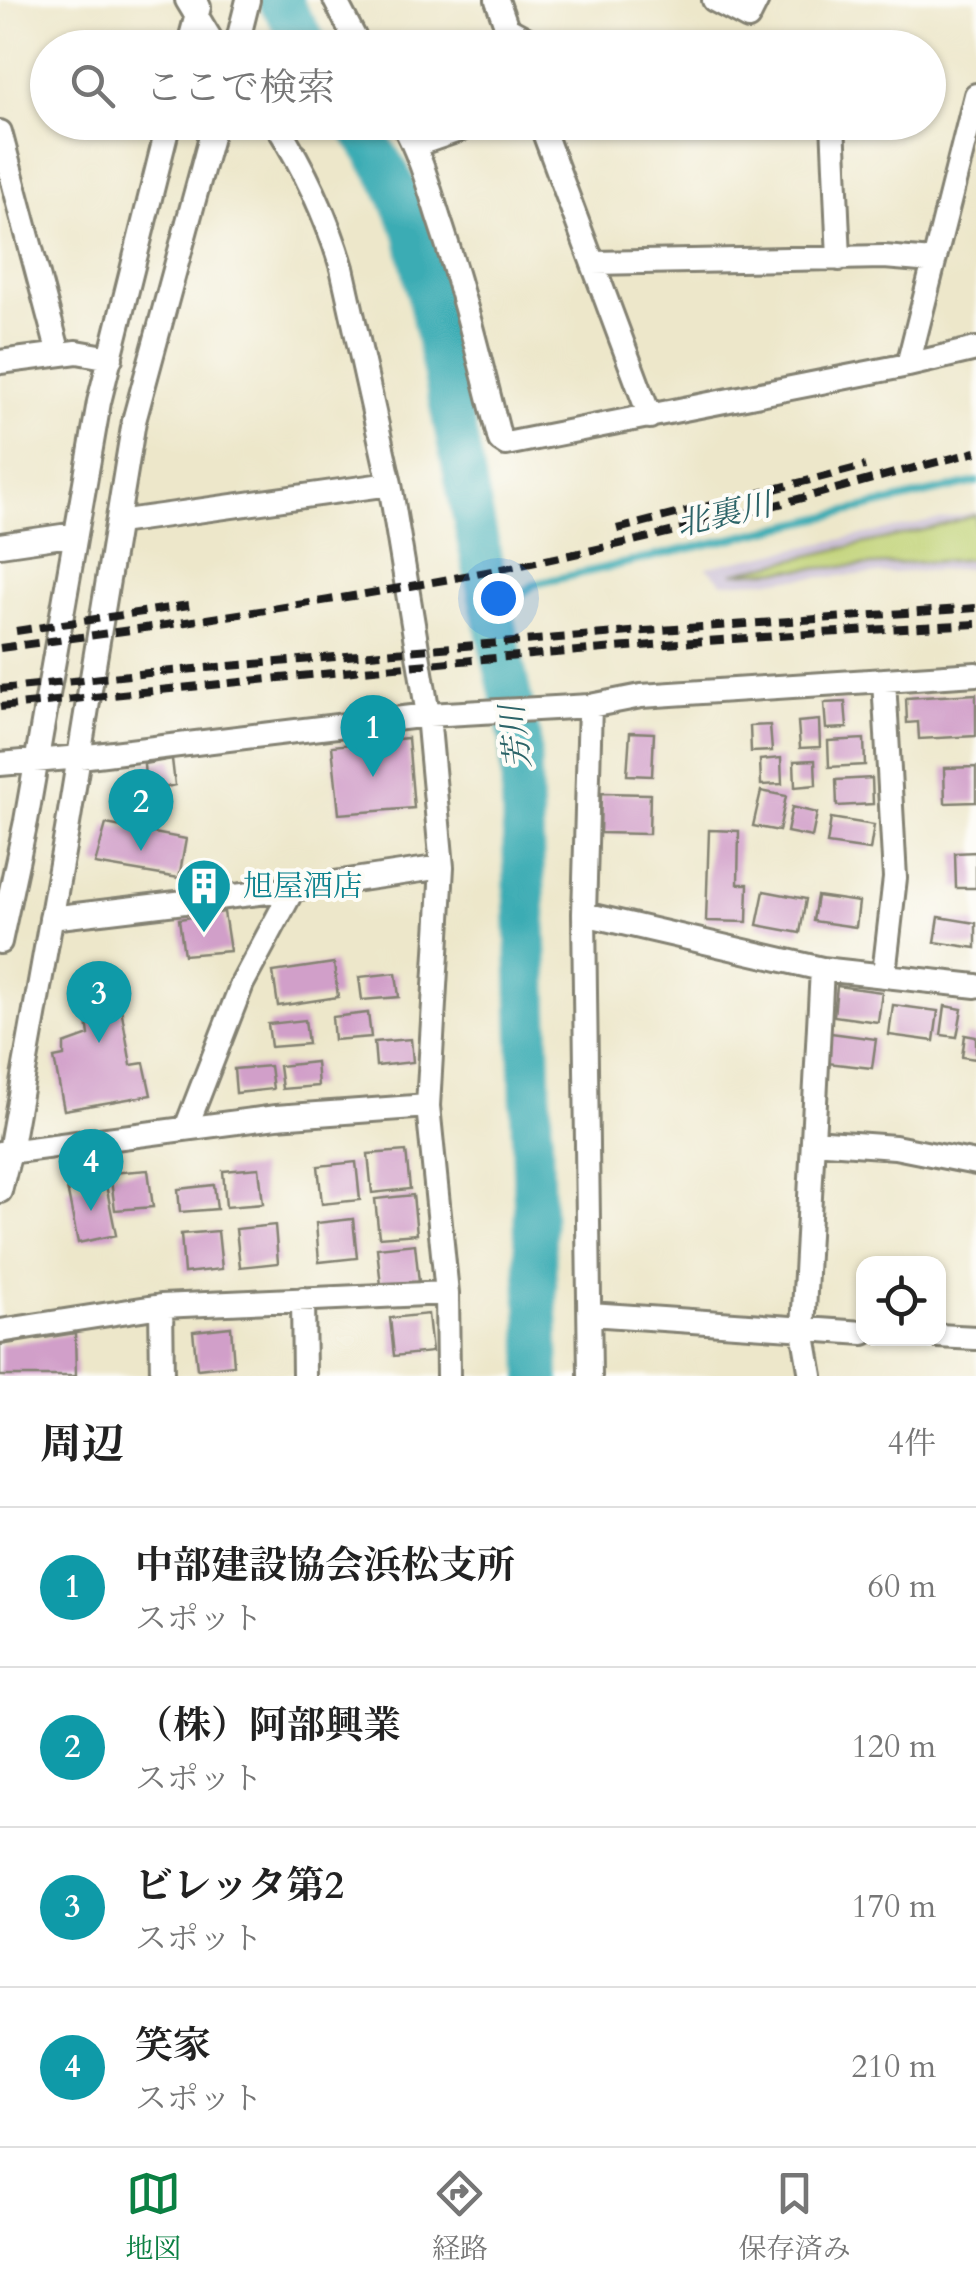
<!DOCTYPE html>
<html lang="ja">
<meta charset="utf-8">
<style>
:root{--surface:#fff;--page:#f2f2f2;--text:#222;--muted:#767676;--line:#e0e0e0;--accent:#0b8043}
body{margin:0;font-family:Cardo,"Noto Serif JP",serif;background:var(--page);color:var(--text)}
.controls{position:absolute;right:30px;bottom:30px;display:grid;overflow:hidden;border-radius:20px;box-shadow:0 2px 8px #0004}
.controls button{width:90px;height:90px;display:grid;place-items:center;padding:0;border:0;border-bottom:2px solid var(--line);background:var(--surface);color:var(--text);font:50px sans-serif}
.you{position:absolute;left:498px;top:598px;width:35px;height:35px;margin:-25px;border:8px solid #fff;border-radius:50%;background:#1a73e8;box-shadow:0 0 0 15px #1a73e833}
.badge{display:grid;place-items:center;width:65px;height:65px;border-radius:50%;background:var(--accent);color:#fff;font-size:32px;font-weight:700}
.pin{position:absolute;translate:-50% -82px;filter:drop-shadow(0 2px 5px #0008)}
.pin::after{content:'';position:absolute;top:52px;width:35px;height:30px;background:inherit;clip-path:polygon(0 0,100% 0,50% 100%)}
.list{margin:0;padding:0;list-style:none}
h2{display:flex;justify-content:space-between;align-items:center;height:130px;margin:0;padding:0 40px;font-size:42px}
h2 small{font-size:32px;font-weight:400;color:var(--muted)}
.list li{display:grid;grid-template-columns:65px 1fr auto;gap:30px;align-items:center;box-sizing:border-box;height:160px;padding:0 40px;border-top:2px solid var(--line)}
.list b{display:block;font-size:38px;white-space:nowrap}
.list p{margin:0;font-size:32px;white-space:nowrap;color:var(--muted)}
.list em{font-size:32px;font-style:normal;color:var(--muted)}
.icon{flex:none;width:55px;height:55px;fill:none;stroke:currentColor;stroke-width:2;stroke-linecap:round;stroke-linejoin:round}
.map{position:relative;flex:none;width:976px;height:1376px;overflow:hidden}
.search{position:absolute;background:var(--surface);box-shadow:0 2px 8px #0004;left:30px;right:30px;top:30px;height:110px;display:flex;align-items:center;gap:25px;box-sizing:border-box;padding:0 35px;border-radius:55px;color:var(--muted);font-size:38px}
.sheet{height:770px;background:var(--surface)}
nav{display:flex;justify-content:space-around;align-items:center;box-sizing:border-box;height:140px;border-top:2px solid var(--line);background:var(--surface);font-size:28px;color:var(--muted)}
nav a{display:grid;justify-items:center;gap:5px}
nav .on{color:var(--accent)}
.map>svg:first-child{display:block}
</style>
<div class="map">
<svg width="976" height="1376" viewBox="0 0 976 1376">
<rect width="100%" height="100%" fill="#fdfcf7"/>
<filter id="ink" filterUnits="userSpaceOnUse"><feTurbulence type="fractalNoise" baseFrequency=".01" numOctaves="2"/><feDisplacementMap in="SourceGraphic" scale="20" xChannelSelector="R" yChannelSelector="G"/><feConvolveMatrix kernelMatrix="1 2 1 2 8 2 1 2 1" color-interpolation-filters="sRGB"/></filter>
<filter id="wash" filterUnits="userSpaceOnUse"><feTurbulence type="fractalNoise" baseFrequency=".0048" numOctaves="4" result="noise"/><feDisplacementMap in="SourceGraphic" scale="40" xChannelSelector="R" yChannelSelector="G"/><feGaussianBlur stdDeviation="2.25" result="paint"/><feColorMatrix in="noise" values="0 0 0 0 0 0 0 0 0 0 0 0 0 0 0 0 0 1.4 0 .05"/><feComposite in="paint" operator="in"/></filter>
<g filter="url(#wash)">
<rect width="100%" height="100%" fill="#ede7ca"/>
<path fill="#cbbfd5" d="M976,512V568L723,583L706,567Z"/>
<path fill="#bfd173" stroke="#6e7648" stroke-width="2.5" d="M976,515V559L733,573L932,528Z"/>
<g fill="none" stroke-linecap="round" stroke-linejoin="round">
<path stroke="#3bacb4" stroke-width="8" d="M493,616L535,584L976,482"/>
<path stroke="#3bacb4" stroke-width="42" d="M279,0L309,48
M356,122L390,176L415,232L493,616L520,738L539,1376"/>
</g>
<g id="blocks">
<path fill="#d19fc9" d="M976,694V736L919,739L918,722L907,723L906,698Z
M845,702L847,728L826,729L824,703Z
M819,720L820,747L800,748L798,722Z
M770,725L772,751L751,752L750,726Z
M630,732L654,733L652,776L627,775Z
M408,738L414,808L339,814L332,746Z
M864,739L865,765L829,767L828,741Z
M781,758L782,784L761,785L760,760Z
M172,759L175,785L146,792L144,764Z
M815,760L816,785L795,787L794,761Z
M976,767V802L945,803L944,768Z
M872,778L873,804L837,806L836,780Z
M761,791L786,796L779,831L753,826Z
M601,793L650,794L649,834L600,833Z
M792,807L817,813L812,837L787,832Z
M831,818L874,825L870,850L827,844Z
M106,824L186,839L179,878L95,864Z
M709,830L739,831L738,884H748L747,922L706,921Z
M976,852V888H956L955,853Z
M764,891L806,899L800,933L757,925Z
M817,896L859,902L856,927L813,921Z
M224,912L230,951L184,955L179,919Z
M939,917L976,923V948L935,942Z
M334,963L338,997L278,1006L273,972Z
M396,973L399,997L362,1000L359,977Z
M115,974L131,1065L144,1063L151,1095L64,1110L54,1058L64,1056V1044L89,1035L81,977Z
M837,986L882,992L878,1022L834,1016Z
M893,1005L938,1011L934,1041L889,1035Z
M945,1006L962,1009L957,1037L941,1035Z
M368,1013L371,1037L334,1040L332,1017Z
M305,1020L308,1044L271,1047L268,1024Z
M831,1033L876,1039L872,1068L827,1063Z
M965,1035L976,1037V1059L962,1057Z
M411,1039L413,1062L376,1066L374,1042Z
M316,1062L318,1086L282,1089L279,1066Z
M270,1066L273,1089L236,1093L234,1069Z
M406,1151L410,1189L372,1193L368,1154Z
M356,1162L360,1200L322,1204L318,1166Z
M259,1168L263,1204L226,1207L223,1171Z
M148,1170L153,1207L115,1210L110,1173Z
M106,1185L116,1235L78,1243L67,1188Z
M214,1185L217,1209L180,1212L178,1189Z
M413,1195L417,1234L379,1237L375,1199Z
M353,1219L357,1258L319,1262L316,1223Z
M275,1225L278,1263L240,1267L236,1229Z
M218,1231L222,1269L184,1273L181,1234Z
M415,1244L419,1282L381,1286L377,1248Z
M428,1314L432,1352L394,1356L390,1318Z
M231,1327L234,1365L197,1369L193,1331Z
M75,1333L76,1376H0V1345Z"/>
</g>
</g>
<g filter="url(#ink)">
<use href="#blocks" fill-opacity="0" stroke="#848273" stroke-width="2.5"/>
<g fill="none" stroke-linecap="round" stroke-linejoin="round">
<g stroke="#848273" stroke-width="28">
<path id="minor" d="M187,0L216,48
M335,0L360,48
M497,0L514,48
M714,0L748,18L757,0
M508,29L543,48
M188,48L199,7
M236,48L248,0
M275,122C304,168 327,217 342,268L390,484L428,715L442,867L428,1106L447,1293L448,1376
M402,122C419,152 428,184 438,216C463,290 481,365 500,440L506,444L908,365L976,349
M540,122L650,417
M833,122L839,259
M0,132L59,354
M415,145L482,122
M594,263L884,257L933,261
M0,362L77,352L111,358
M908,365L976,95
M118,522L390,484
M0,545L76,534
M884,680L895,878L884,974
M590,706L584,914L590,1376
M0,764L80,757L428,715L590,706L641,696L976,674
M584,914L822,969L976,986
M51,918L293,889L442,867
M0,942L26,821L99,402L169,122
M186,1128L242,984L293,889
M813,1141L895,1147L976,1163
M0,1153L276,1117L428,1106
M0,1191L10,1151L67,830L134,421L215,122
M303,1299L304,1376
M161,1306L162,1376
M590,1314L864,1333
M0,1331L161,1306L447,1293
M938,1336L976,1338
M811,1376L803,1330L822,969"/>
</g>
<use href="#minor" stroke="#fff" stroke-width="22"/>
<path stroke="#1c1c1c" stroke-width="8" stroke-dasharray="15 8" stroke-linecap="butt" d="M617,529L865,466
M16,631L189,605
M0,648C206,620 412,591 615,545C736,518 856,482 976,452
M0,689L148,673L617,633L976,608
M0,707C324,672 650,641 976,624"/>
</g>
</g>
<defs>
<g id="building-pin" transform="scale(2.875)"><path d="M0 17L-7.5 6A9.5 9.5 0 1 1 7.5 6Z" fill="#0f9aa8" stroke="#fdfcf7"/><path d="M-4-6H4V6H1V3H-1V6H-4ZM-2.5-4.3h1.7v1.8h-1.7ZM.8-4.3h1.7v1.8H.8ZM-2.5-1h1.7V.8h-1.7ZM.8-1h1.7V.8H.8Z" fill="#fff"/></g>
</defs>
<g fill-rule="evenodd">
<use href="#building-pin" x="204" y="886"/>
</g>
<g text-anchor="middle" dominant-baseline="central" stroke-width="8" stroke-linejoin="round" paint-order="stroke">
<g font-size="30" fill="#0d838f" stroke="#fdfcf7" text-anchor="start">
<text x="243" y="886">旭屋酒店</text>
</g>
<g font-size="32" font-style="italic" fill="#2c6468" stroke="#fdfcf7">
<text transform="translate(724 515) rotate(-13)">北裏川</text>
<text transform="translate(516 737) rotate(-97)">芳川</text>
</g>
</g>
</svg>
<div class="controls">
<button><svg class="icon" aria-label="locate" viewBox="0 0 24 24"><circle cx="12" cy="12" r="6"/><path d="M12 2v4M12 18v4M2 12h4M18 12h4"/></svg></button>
</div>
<div class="you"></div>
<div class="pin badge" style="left:373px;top:777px;background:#0f9aa8">1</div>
<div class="pin badge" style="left:141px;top:851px;background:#0f9aa8">2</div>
<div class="pin badge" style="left:99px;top:1043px;background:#0f9aa8">3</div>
<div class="pin badge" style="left:91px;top:1211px;background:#0f9aa8">4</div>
<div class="search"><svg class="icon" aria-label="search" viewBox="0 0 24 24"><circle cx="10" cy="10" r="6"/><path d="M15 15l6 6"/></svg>ここで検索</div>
</div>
<section class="sheet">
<h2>周辺<small>4件</small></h2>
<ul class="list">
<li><span class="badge" style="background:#0f9aa8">1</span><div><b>中部建設協会浜松支所</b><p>スポット</p></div><em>60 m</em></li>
<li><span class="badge" style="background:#0f9aa8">2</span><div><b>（株）阿部興業</b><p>スポット</p></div><em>120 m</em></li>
<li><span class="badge" style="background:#0f9aa8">3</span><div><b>ビレッタ第2</b><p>スポット</p></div><em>170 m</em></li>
<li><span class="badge" style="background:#0f9aa8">4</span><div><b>笑家</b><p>スポット</p></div><em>210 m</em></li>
</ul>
</section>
<nav>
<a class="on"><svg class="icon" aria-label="map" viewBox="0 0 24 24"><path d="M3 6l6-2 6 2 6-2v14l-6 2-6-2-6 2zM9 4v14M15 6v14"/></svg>地図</a>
<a><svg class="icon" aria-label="directions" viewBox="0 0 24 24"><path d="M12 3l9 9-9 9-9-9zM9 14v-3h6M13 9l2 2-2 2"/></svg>経路</a>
<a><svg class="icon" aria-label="saved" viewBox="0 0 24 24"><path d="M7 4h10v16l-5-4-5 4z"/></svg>保存済み</a>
</nav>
